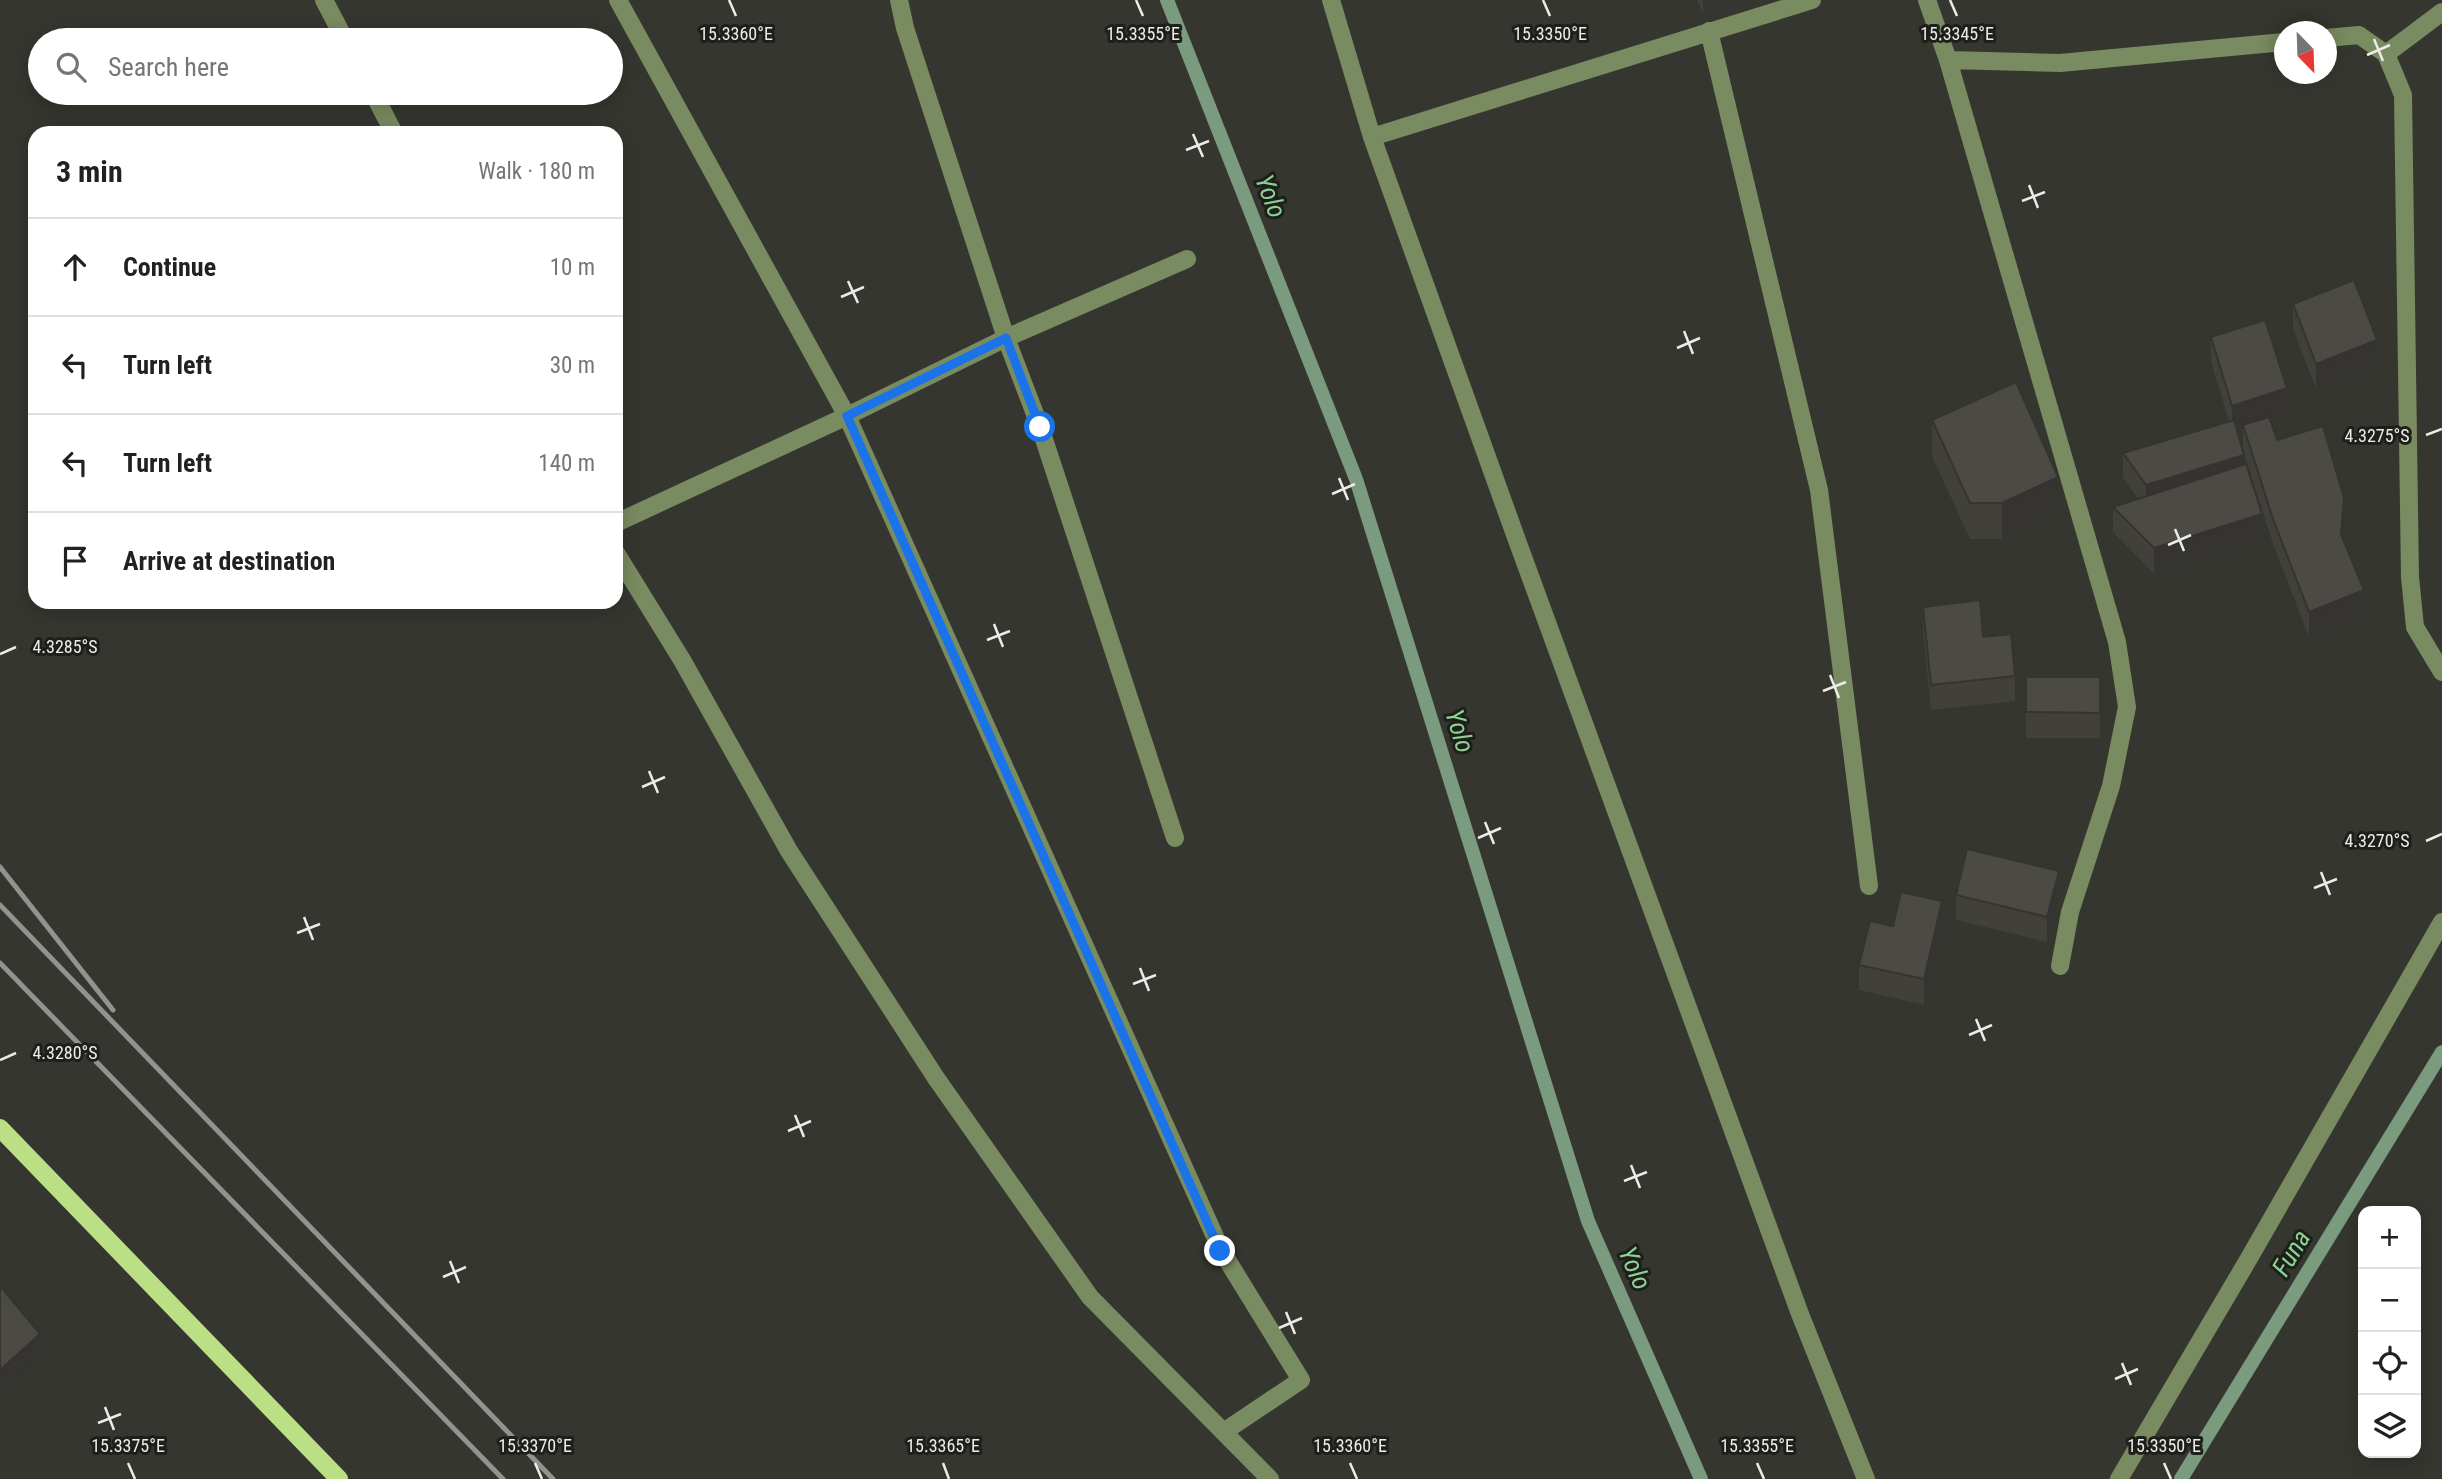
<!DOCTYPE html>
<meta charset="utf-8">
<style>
:root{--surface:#fff;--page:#f2f2f2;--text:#202124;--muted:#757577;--line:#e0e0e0}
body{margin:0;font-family:"Roboto Condensed",sans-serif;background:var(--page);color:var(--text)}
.controls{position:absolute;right:21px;bottom:21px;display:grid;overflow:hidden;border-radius:14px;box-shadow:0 4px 18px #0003}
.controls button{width:63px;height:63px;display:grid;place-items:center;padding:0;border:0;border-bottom:2px solid var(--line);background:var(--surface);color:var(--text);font:35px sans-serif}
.compass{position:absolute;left:2274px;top:21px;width:63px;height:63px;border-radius:50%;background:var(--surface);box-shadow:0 4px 18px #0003;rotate:157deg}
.stop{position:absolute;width:21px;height:21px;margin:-16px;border:5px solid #1a73e8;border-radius:50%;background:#fff}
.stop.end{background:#1a73e8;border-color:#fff;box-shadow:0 2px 7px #0008}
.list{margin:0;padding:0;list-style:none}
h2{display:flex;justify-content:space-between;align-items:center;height:91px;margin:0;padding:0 28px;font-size:30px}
h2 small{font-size:23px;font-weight:400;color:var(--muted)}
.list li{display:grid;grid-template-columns:46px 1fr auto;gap:21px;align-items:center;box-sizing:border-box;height:98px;padding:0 28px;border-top:2px solid var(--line)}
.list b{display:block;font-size:26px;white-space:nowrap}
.list em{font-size:23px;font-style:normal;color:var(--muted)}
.icon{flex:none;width:38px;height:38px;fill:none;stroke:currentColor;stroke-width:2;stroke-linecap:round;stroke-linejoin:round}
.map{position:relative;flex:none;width:2442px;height:1479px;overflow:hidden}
.search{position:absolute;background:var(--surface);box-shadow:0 4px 18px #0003;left:28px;top:28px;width:595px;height:77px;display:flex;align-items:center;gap:18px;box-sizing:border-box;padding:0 24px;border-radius:38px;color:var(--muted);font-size:26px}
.panel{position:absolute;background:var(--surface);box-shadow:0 4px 18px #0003;left:28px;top:126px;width:595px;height:483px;border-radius:21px}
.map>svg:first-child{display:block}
</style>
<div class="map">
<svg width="2442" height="1479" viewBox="0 0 2442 1479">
<rect width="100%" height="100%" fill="#363630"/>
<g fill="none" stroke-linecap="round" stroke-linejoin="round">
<path stroke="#7a9b7d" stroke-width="14" d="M1167,0L1356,479L1588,1221L1701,1479
M2181,1479L2442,1052"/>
<path stroke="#798b60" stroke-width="18" d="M324,0L345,40
M618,0L847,416L1221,1250L1301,1380L1225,1431
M899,0L905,28L1006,338L1040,427L1175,838
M1331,0L1372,137L1514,532L1800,1314L1866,1479
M1927,0L1948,60L2117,642L2127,707L2111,786L2070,912L2060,966
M1709,31L1819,490L1869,886
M2326,38L2359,35L2386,54L2403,95L2410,577L2415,627L2442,672
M2386,54L2442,12
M1948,60L2060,63L2284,42
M373,93L394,133
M1372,137L1812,0
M616,523L847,416L1006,338L1187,259
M616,553L682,660L789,851L936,1078L1090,1297L1270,1479
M2119,1479L2248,1260L2442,922"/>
<path stroke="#bbdf85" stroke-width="18" d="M0,1128L339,1479"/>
<path stroke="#92928e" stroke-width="5" d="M0,867L113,1010
M0,905L553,1479
M0,963L503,1479"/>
</g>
<path fill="#41403a" d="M1697,0H1735L1703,13Z
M2293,304L2377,365L2316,389L2293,329Z
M2211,337L2287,413L2270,419L2277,440L2344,524L2343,538L2364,615L2309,637L2273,544L2243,450V427L2237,429L2262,539L2154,574L2113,532V507L2138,499L2123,478V453L2229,421L2211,362Z
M1932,420L2058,514L2002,539H1970L1932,456Z
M1923,607L1983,637L2015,676V701L1931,710L1923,632Z
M2026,677H2100V738H2026Z
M1956,895L2059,896L2047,942L1956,920Z
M1893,926H1942L1924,1005L1859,990V965Z"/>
<path fill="#353430" d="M1703,0H1735L1703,13Z
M2377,340V365L2316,389V364Z
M2287,388V413L2232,431V406Z
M2244,455V480L2146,510V485Z
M2058,477V514L2002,539V503Z
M2344,498V524L2341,559V534Z
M2262,514V539L2154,574V548Z
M2364,590V615L2309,637V612Z
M2059,871V896L2047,942V917Z
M1942,901V926L1924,1005V979Z
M40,1334V1360L0,1395V1370Z"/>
<path fill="#4c4a44" stroke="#353430" stroke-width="2" d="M2354,280L2377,340L2316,364L2293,304Z
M2265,320L2287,388L2232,406L2211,337Z
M2016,382L2058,477L2002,503H1970L1932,420Z
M2269,417L2277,440L2323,426L2344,498L2341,534L2364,590L2309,612L2273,519L2243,425Z
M2234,420L2244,455L2146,485L2123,453Z
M2246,464L2262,514L2154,548L2113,507Z
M1980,600L1983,637L2011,634L2015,676L1931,685L1923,607Z
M2026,677H2100V713L2026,712Z
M1967,849L2059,871L2047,917L1956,895Z
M1901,892L1942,901L1924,979L1859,965L1870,921L1893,926Z
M0,1286L40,1334L0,1370Z"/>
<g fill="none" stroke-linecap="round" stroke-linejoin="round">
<path stroke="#1a73e8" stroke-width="9" d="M1040,427L1006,338L847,416L1220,1251"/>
</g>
<path fill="none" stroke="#ebebe8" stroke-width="2.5" d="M729,0L736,16M1136,0L1143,16M1543,0L1550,16M1950,0L1957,16M2374,39L2383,61M2367,55L2390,45M1193,134L1203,157M1186,150L1209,141M2029,185L2038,208M2022,201L2045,192M848,281L858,303M841,297L864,287M1684,331L1693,354M1677,348L1700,338M2426,435L2442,429M1339,478L1348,500M1332,494L1355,484M2175,529L2184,551M2168,545L2191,535M994,624L1003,647M987,640L1010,631M0,654L16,647M1830,675L1839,698M1823,691L1846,682M649,771L658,793M642,787L665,777M1485,822L1494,844M1478,838L1501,828M2426,841L2442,834M2321,872L2330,895M2314,888L2337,879M304,917L313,940M297,933L320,924M1140,968L1149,991M1133,984L1156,975M1976,1019L1985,1041M1969,1035L1992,1025M0,1060L16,1053M795,1115L804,1137M788,1131L811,1121M1631,1165L1640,1188M1624,1181L1647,1172M450,1261L459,1283M443,1277L466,1267M1286,1312L1295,1334M1279,1328L1302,1318M2122,1363L2131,1385M2115,1379L2138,1369M105,1407L114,1430M98,1423L121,1414M128,1463L135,1479M535,1463L542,1479M943,1463L949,1479M1350,1463L1357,1479M1757,1463L1764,1479M2164,1463L2171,1479"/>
<g text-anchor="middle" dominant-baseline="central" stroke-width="6" stroke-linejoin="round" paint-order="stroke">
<g font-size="26" font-style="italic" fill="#8bd293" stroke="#1e1e1b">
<text transform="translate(1271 196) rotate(69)">Yolo</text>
<text transform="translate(1460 731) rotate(73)">Yolo</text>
<text transform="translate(2291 1253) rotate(-59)">Funa</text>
<text transform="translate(1635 1268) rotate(66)">Yolo</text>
</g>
</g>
<g font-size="18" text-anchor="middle" fill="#ebebe8" stroke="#1e1e1b" stroke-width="6" stroke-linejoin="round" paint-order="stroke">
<text x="736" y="40">15.3360°E</text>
<text x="1143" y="40">15.3355°E</text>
<text x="1550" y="40">15.3350°E</text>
<text x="1957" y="40">15.3345°E</text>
<text x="2377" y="442">4.3275°S</text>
<text x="65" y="653">4.3285°S</text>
<text x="2377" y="847">4.3270°S</text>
<text x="65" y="1059">4.3280°S</text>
<text x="128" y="1452">15.3375°E</text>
<text x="535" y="1452">15.3370°E</text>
<text x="943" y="1452">15.3365°E</text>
<text x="1350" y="1452">15.3360°E</text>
<text x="1757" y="1452">15.3355°E</text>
<text x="2164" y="1452">15.3350°E</text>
</g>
</svg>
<div class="controls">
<button>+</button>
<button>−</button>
<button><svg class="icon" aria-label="locate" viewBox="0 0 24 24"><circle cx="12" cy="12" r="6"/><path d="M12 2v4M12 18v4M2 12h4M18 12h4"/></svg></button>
<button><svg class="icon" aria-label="layers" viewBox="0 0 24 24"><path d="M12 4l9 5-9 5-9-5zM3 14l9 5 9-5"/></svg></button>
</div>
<svg class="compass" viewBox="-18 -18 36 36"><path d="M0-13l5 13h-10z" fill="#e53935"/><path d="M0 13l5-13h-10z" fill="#757577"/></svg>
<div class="stop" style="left:1040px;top:427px"></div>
<div class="stop end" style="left:1220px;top:1251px"></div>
<div class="search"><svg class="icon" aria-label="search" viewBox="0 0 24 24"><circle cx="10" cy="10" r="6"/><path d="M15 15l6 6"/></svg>Search here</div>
<section class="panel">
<h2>3 min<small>Walk · 180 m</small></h2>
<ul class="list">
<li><svg class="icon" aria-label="ahead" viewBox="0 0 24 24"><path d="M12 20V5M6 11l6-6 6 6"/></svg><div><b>Continue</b></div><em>10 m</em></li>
<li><svg class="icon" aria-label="left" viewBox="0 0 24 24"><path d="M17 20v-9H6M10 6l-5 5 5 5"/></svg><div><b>Turn left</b></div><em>30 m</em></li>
<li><svg class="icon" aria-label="left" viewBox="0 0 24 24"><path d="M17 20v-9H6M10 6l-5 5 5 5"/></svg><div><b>Turn left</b></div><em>140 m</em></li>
<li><svg class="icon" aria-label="arrive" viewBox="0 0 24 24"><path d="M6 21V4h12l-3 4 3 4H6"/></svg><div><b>Arrive at destination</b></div></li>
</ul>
</section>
</div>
